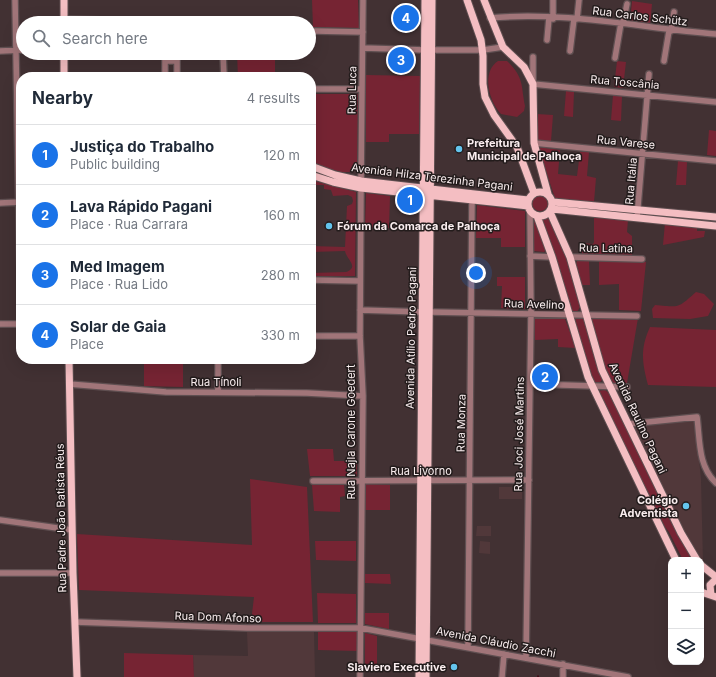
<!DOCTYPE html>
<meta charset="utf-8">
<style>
:root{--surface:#fff;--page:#f2f2f3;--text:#1f2937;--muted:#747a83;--line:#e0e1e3;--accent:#1a73e8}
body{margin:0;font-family:Inter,sans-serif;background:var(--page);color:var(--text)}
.controls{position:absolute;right:12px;bottom:12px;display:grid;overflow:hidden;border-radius:8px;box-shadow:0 4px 16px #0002}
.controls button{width:36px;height:36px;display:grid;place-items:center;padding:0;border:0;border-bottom:1px solid var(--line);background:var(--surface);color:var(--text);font:20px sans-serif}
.you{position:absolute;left:476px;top:273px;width:14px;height:14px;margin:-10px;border:3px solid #fff;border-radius:50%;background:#1a73e8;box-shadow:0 0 0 6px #1a73e833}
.badge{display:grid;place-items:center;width:26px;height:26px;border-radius:50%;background:var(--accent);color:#fff;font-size:13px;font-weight:700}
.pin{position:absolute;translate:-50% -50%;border:2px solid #fff;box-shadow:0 1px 4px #0006}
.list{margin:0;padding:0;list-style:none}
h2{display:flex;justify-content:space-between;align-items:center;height:52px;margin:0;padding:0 16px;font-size:17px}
h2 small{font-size:13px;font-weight:400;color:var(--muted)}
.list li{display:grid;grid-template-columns:26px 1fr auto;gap:12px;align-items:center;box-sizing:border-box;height:60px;padding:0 16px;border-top:1px solid var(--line)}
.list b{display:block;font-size:15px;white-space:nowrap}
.list p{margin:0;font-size:13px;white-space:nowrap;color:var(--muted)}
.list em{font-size:13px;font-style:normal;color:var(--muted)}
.icon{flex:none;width:22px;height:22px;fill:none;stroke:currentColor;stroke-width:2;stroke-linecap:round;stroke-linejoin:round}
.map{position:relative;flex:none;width:716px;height:677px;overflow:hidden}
.search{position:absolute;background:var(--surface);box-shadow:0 4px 16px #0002;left:16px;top:16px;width:300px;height:44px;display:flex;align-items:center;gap:10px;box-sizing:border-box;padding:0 14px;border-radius:22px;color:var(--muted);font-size:15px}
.panel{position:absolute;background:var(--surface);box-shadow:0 4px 16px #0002;left:16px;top:72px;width:300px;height:292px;border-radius:16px}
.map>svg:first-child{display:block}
</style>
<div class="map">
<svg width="716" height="677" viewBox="0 0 716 677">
<rect width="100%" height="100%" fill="#423133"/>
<path fill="#51383a" d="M695,420L701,479L703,563L683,532L632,426Z
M499,487H522V499H499Z
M477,526H491V536H476Z
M480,541L490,542V554L479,553Z
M247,632H314L315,677H194L193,655L248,656Z"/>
<path fill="#762433" d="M312,0H358L359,28L313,27Z
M632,1L652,4L650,25L630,22Z
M237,53H275V77H238Z
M498,61H507C524,77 521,85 525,106L524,111L517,117L501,114C489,102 481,72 498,61Z
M617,61L626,62L623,88L614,87Z
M366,75L420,76L419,134H389V142H366Z
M566,91L574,92L573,117L564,116Z
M312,94H358L357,167L353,172H341L312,164Z
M613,95L622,96L621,121L611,120Z
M537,114L553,115L551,141L536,140Z
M709,130L716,131V156L707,155Z
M538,147L560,150L558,174L577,176L580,152H589L587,176L596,178L594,202L555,198Z
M678,161L687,162L686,185H676Z
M311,180L356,192L355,276H311V273L346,272C360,267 346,259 345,251L311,252V246L345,247L347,206L352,204L353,201L352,197L348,195L333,196L331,190L324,189V185H311Z
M366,193L390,196L389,228L365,227Z
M532 203a8 8 0 1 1 16 0a8 8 0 1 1-16 0Z
M477,205L525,211V247H501V238H476Z
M594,217L628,220L627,232L632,236V255L582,254V243L593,244L594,242Z
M546,218H548L562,246L580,302V307L577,312H574L571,309L543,220Z
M534,221L537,223L546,250L544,252L534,251Z
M665,223L697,226V231H705L704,237L663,245Z
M599,260L646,262L641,311L619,310V284L599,285Z
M577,261H589L590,285H582L576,264Z
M497,277H525V309L501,308L502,286H497Z
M696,292L704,294L714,304L708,316L690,319L653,318L652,309L655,305C680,307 677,309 696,292Z
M577,317H583L584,319L603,379L598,384L592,380L576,326L575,321Z
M589,318H638L627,383H609Z
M534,319H565L576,348L558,347V339L535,340Z
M650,327L716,330V387L648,385C642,362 640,349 650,327Z
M144,359H183V387L144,386Z
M605,390L609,393L690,555L688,560H683L669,532L665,527L597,391Z
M307,449H333L334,461H357V476H310Z
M250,479L307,487L313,622H251L254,597L79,590L77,534L252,545Z
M344,484L345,496L340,497V512L314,511L312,485Z
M365,484L390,485V510H365Z
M315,541H356V561L316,560Z
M365,574H390L391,584L365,583Z
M317,593L356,594V623H318Z
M365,613H389V629L365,624Z
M319,630L357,632V651L318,650V631Z
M365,633L377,636V667H365Z
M124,653L193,655L194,677H124Z"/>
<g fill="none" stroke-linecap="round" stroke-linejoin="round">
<path stroke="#400010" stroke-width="1.5" d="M538,677V676"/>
<g stroke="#5f4f51" stroke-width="8">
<path id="minor" d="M15,0L21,324
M490,18C566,11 641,28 716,34
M64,19L212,23
M553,19V0
M577,19L579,0
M623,23L627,4
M315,31L363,32
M671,31L674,12
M547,40L549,18
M363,48L425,50
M432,50H483L503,47
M0,51L23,50
M570,51L574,19
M165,53V77
M177,53V77
M223,53L224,77
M533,57V84L716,102
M615,58L621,23
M165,61H177
M664,61L669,31
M315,89H362
M534,143L716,161
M361,181L363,0
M0,203L21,202
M637,218L649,74
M530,256L552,257
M570,257L642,259
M311,280L360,281
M360,310L423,312
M430,312L637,316
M0,324H21
M311,336H360
M69,384L166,392L307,393L363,396
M530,384L627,387
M218,392V359
M628,424L697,417C700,441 698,466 716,483
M313,481L529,480
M0,520L72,530
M0,573H73
M75,622L247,628H361L628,677
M468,646L472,201
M526,658L531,314L530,211
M563,664V677
M360,677L363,396L360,336L361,188
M502,677L504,654"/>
</g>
<g stroke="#5f4f51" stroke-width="9">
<path id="major" d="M64,0V23
M467,0L481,40L483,56V84L485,97L494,115L517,147L534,193
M484,0L503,47L524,67L533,84L534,143L548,194
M64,53V77
M311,166L335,175L361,181L528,200
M311,175L333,182L361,188L528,206
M528 204a12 12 0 1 1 24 0a12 12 0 1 1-24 0Z
M553,202L716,217
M552,209L716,226
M550,212L570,257L602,370L681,533L697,560
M537,216L552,257L588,377L676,560
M69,359L73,573L77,677
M701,565L716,577
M701,592L716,597
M711,595L710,585L716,579
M419,677L425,0
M426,677L432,0"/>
</g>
<use href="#minor" stroke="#a17579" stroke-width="5.5"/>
<use href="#major" stroke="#f4bec2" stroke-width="7"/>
</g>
<g fill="#64c5ee" stroke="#231c1c" stroke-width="1.5">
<circle cx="459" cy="149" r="4"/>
<circle cx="329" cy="226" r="4"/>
<circle cx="686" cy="506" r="4"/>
<circle cx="454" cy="667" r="4"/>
</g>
<g text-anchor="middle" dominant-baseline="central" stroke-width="3" stroke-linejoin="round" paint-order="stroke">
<g font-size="11" fill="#f9edee" stroke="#231c1c">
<text transform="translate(640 16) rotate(7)">Rua Carlos Schütz</text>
<text transform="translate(625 82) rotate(5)">Rua Toscânia</text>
<text transform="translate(352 90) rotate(-89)">Rua Luca</text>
<text transform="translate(626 142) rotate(6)">Rua Varese</text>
<text transform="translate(432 177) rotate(7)">Avenida Hilza Terezinha Pagani</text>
<text transform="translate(631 181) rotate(-85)">Rua Itália</text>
<text transform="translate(606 248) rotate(1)">Rua Latina</text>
<text transform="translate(534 304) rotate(2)">Rua Avelino</text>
<text transform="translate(411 338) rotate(-89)">Avenida Atílio Pedro Pagani</text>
<text x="216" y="382">Rua Tínoli</text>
<text transform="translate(638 418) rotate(65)">Avenida Raulino Pagani</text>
<text transform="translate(461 423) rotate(-89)">Rua Monza</text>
<text transform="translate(351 432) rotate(-90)">Rua Najla Carone Goedert</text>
<text transform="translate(519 434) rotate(-89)">Rua Joci José Martins</text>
<text x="421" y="471">Rua Livorno</text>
<text transform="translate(61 518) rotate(-91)">Rua Padre João Batista Réus</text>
<text transform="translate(218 617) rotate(2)">Rua Dom Afonso</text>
<text transform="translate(496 642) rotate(11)">Avenida Cláudio Zacchi</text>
</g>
<g font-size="11" font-weight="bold" fill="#f9edee" stroke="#231c1c" text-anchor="start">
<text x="467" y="143">Prefeitura<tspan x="467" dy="13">Municipal de Palhoça</tspan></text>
<text x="337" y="226">Fórum da Comarca de Palhoça</text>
<text x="678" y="500" text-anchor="end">Colégio<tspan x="678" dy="13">Adventista</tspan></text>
<text x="446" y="667" text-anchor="end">Slaviero Executive</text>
</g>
</g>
</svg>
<div class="controls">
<button>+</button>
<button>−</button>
<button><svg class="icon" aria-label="layers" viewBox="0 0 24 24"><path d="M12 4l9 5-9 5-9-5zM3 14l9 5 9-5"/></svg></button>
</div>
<div class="you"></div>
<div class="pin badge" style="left:410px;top:200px">1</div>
<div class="pin badge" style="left:545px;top:377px">2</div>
<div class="pin badge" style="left:401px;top:60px">3</div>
<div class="pin badge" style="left:406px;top:18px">4</div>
<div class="search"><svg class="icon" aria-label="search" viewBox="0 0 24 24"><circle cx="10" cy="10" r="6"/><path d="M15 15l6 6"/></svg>Search here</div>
<section class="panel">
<h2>Nearby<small>4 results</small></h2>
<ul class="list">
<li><span class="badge">1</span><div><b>Justiça do Trabalho</b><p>Public building</p></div><em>120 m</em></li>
<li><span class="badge">2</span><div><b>Lava Rápido Pagani</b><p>Place · Rua Carrara</p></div><em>160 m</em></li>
<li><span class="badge">3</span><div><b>Med Imagem</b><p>Place · Rua Lido</p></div><em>280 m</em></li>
<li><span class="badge">4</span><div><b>Solar de Gaia</b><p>Place</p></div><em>330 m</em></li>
</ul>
</section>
</div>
